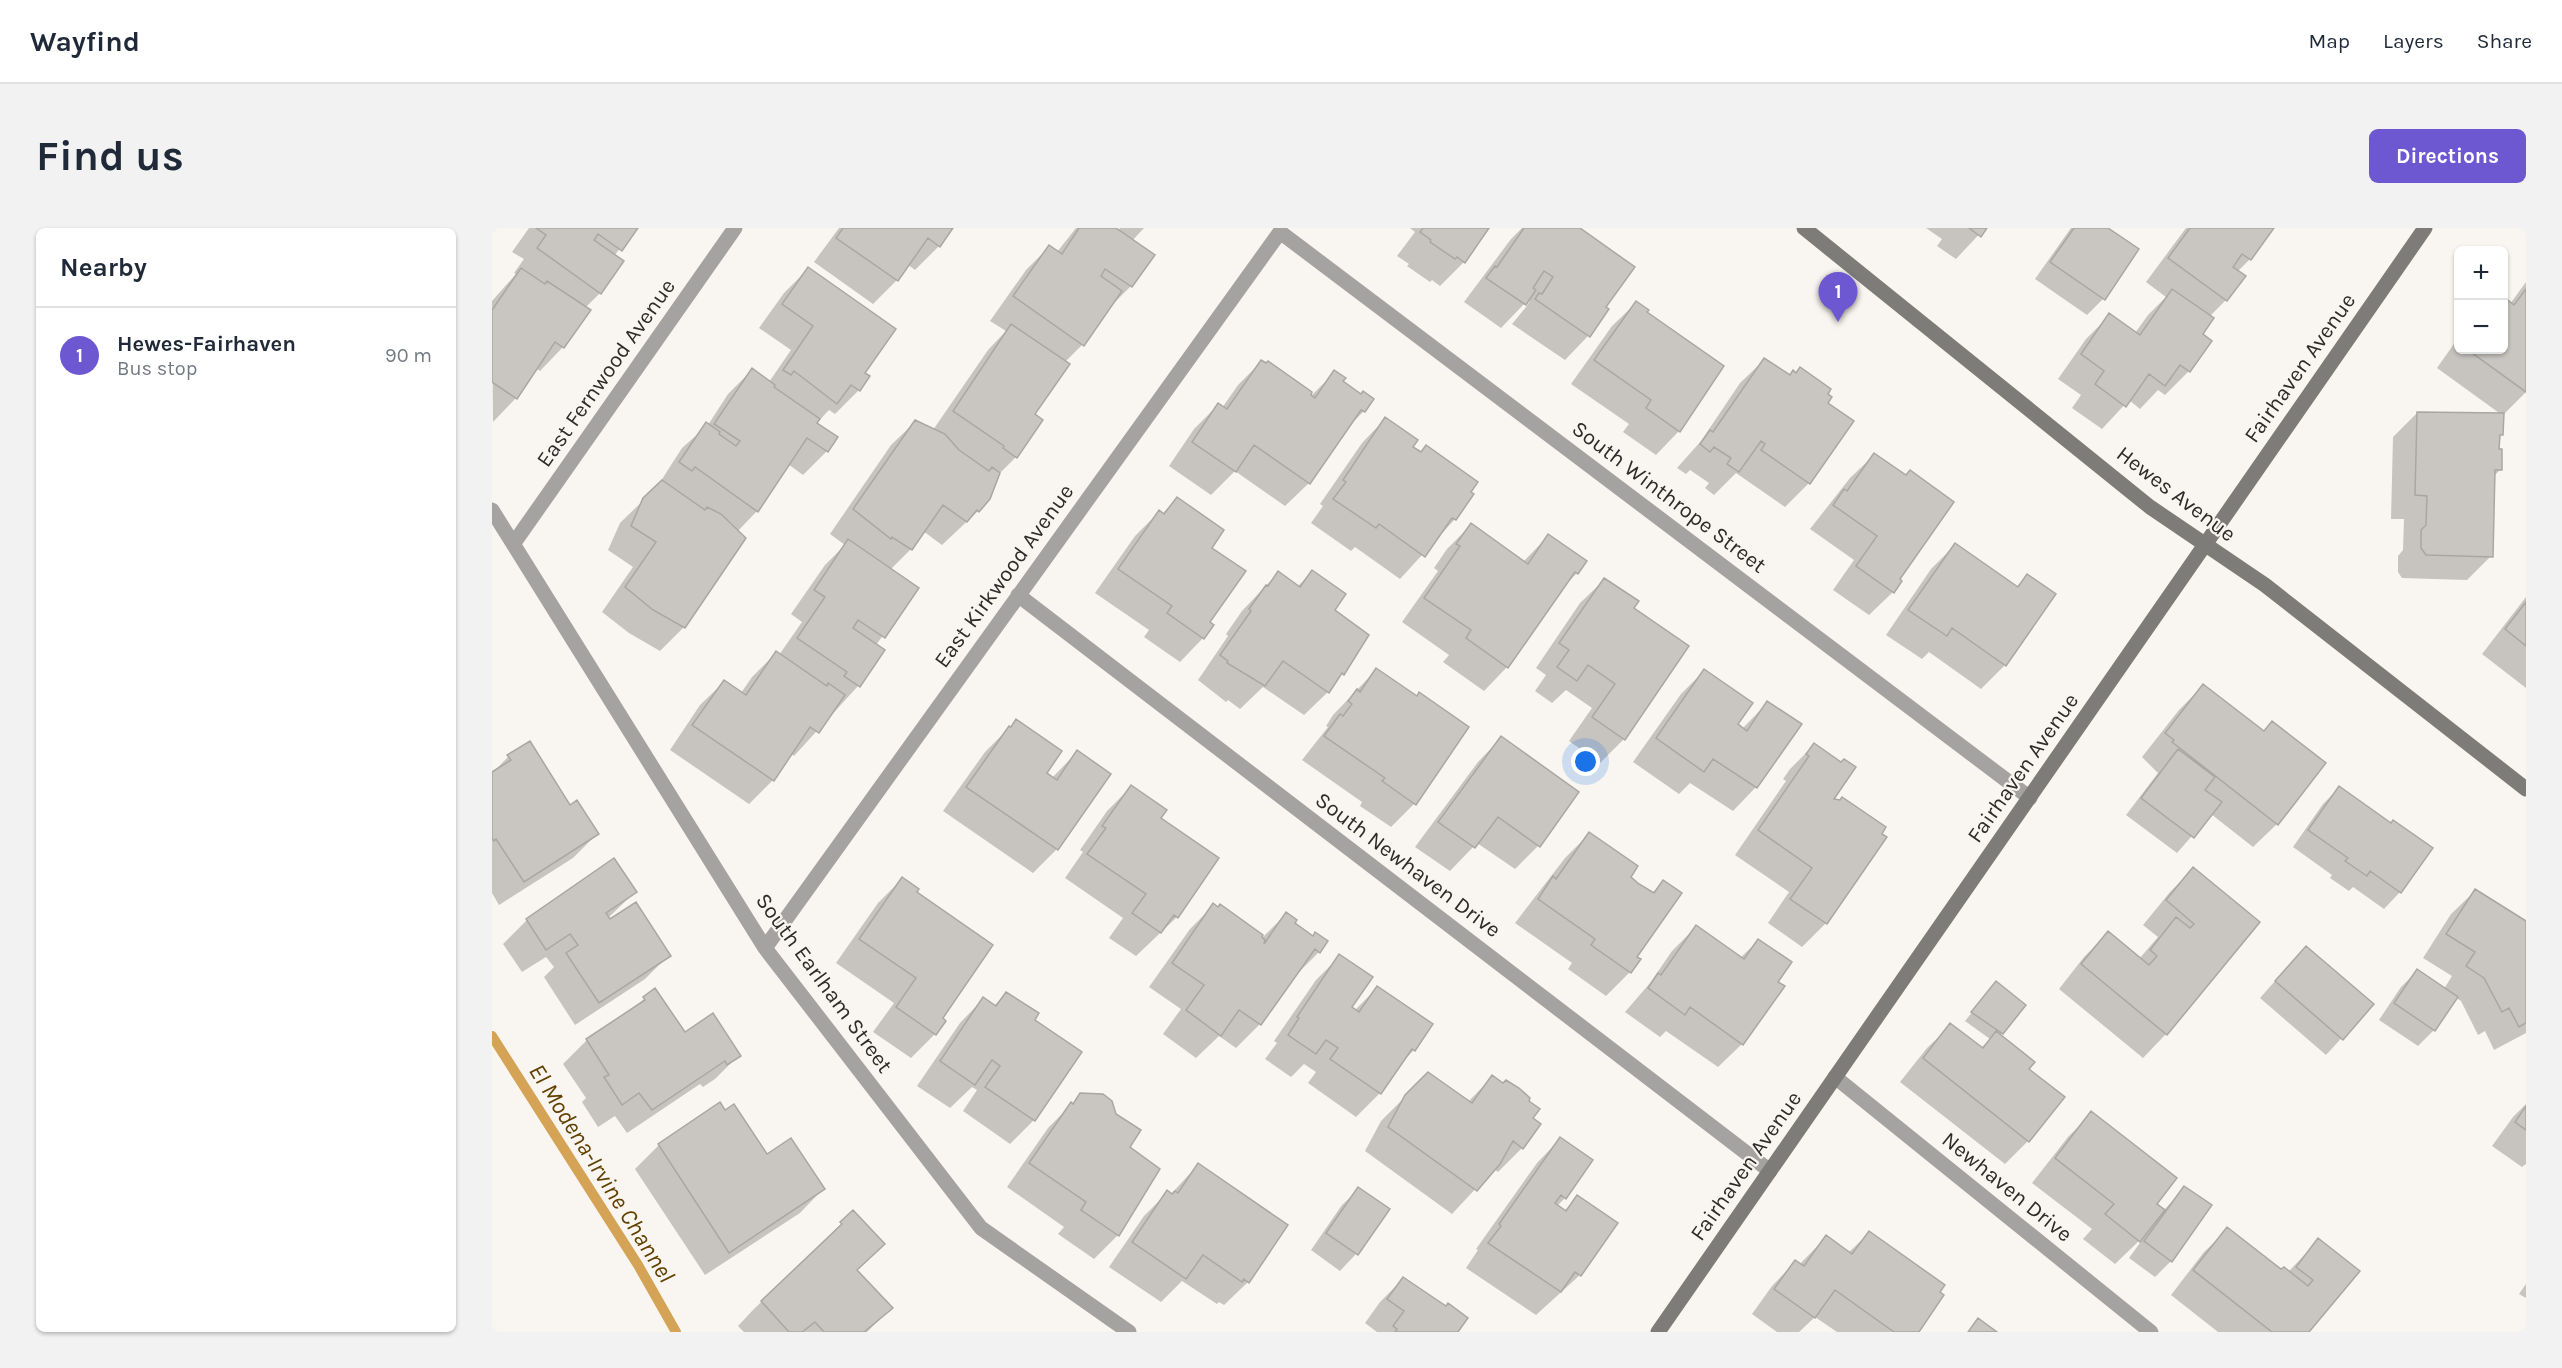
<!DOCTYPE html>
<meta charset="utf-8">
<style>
:root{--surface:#fff;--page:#f2f2f3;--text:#1f2937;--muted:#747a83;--line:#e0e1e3;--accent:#6d58d2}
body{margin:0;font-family:Karla,sans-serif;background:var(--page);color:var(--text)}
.controls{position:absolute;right:18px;top:18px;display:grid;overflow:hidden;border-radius:9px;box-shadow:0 2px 4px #0004}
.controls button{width:54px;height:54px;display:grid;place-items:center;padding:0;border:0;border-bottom:2px solid var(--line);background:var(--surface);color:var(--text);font:30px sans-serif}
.you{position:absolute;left:1094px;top:534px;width:21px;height:21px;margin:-15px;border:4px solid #fff;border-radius:50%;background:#1a73e8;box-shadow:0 0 0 9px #1a73e833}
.badge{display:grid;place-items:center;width:39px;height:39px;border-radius:50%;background:var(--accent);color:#fff;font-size:20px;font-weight:700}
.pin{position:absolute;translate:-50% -50px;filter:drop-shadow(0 2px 3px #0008)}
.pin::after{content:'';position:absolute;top:32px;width:21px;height:18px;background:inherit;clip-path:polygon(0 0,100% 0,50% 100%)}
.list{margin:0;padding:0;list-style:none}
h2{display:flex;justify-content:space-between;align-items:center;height:78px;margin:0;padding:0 24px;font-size:26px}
h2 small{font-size:20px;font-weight:400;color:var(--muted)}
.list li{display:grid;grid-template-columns:39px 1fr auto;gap:18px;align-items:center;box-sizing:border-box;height:96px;padding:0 24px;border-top:2px solid var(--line)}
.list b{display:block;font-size:22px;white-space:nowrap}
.list p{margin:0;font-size:20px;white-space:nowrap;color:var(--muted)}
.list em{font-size:20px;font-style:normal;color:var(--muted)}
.map{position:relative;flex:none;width:2034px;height:1104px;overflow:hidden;border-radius:9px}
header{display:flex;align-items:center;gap:36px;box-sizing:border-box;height:84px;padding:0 30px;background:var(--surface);border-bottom:2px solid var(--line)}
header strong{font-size:28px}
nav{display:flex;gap:33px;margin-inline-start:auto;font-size:21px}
.intro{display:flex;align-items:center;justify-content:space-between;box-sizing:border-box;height:144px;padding:0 36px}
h1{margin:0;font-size:42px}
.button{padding:15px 27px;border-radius:9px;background:var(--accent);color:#fff;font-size:21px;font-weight:700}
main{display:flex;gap:36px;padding:0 36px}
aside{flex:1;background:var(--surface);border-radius:9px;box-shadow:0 2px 4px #0004}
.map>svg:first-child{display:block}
</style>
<header>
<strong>Wayfind</strong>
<nav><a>Map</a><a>Layers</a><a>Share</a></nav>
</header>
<div class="intro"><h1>Find us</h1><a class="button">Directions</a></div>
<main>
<aside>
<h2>Nearby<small></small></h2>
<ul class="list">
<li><span class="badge">1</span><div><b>Hewes-Fairhaven</b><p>Bus stop</p></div><em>90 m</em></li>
</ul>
</aside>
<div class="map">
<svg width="2034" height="1104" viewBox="0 0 2034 1104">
<rect width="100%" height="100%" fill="#f9f5f0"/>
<path fill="#0003" d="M37,0H144L122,28L108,65L93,80L71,119L48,143L44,140L24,170L1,194L0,73L24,46L22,45L32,31L20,24Z
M347,0H459L447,18L423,42L415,36L405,52L381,76L322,34Z
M584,0H622L626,3L628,0H652L640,13L661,27L639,58L615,82L590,117L573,134L541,187L524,229L506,247L486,283L450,317L431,303L419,321L398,342L425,361L384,417L391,423L366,458L302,528L299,526L281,552L257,576L178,522L208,477L232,454L249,465L260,449L284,425L287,427L310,394L299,386L333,337L353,317L338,306L399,217L423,194L441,202L496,122L514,103L498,93L534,42L557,19L565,24Z
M918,0H998L972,34L948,58L940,52L938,54L915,38L917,36L905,28L923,4Z
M1030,0H1085L1112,79L1115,81L1096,108L1073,132L1020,96L1034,79L1038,73L1036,72L1009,100L972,74L1019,11Z
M1434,0H1493L1464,31L1445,18L1450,11Z
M1579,0H1613L1611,71L1595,87L1543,51Z
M1694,0H1780L1758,31L1745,44L1734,72L1717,89L1709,107L1718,113L1697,143L1673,167L1666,162L1648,181L1637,172L1610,201L1580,180L1589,167L1566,151L1594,111L1618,87L1643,105L1656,87L1674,69L1654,54Z
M316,41L371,145L367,162L343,186L337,182L324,196L335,223L311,247L296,236L265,283L245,304L252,311L192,399L168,423L137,405L110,384L141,339L116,322L128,295L165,259L190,220L216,197L236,166L260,142L277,154L299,122L267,100L292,65Z
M2034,54V164L2010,188L2006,222L2009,241L2001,249L1999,328L1975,352L1910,350L1906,344V328L1911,322L1912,291H1899L1901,209L1925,185L2010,187L1945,140L1966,110V122H2012V71L2018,76Z
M1144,75L1153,85L1187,203L1164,227L1131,204L1137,196L1079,156L1120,98Z
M1272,132L1297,148L1308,141L1334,167V175L1317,255L1293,279L1244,245L1222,267L1213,260L1217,255L1198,242L1194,246L1185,240L1209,213L1248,155Z
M769,134L815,172L843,144L872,183L855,200L817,255L793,278L743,243L719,267L677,238L702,201L726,177L730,180L746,157Z
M893,191L928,225L934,219L963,291L908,351L863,319L859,323L819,295L831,278L828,276L870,215Z
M1382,227L1406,351L1401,364L1377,387L1341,362L1362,332L1318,301L1358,250Z
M685,271L718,320L716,395L711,410L688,434L652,409L657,402L603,365L643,308L667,284L670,286Z
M979,297L1031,334L1056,308L1085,345L1068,362L1015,439L992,463L951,434L957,427L910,394L946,343L942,340L955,321Z
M1463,317L1524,359L1536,348L1513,437L1489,461L1437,424L1430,431L1394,407L1439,341Z
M820,344L841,383L836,464L812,487L771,459L748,481L736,472L734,474L706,452L736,408L734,406L750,383L786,345L805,359Z
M1112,352L1140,380L1132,511L1108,535L1077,513L1100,480L1074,462L1060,475L1043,463L1054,447L1044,440L1088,375Z
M2034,369V460L1990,426Z
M884,442L922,576L899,599L868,578L870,574L810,532L836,499L834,498L841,487Z
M1212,443L1244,497L1250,501L1275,475L1264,559L1241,583L1198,555L1187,566L1141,534L1189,466Z
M1711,458L1771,504L1780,495L1785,596L1761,619L1719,586L1685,625L1634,587L1666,545L1650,529L1687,482Z
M524,493L553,545L560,550L585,524L565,621L541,645L451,583L493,524Z
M1009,510L1046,618L1023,641L985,615L958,643L923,619L986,534Z
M1322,517L1340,572L1393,610L1334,695L1310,719L1276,695L1297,664L1243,627L1294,553L1291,551L1298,541Z
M16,529L78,579L105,606L81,630L7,677L0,665V545Z
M639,559L667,591L725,631L685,689L644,728L617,710L631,690L573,650L591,624L588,622L615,583Z
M1847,560L1898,597L1939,621L1908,664L1892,681L1861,659L1857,663L1838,650L1840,647L1801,619L1831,576Z
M1097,606L1136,650L1160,665L1171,654L1138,744L1114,768L1076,741L1080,735L1023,695L1073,630Z
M1701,641L1766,694L1674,806L1651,830L1567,761L1592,729L1616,705L1647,731L1666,709L1651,697L1678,664Z
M410,651L423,665L449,791L452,793L443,806L419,830L381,804L402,775L344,735L386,675Z
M1983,663L2034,695V805L2002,822L1993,803L1986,807L1969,773L1964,770L1942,802L1926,818L1887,792L1909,759L1925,743L1952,761L1960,748L1931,730L1959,686Z
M143,664L116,690L177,727L153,751L83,797L52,749L62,739L54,729L30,744L11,716L35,692Z
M722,677L767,713L794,686L827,724L803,748L768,796L744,820L727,808L704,830L671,806L689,781L657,759L698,701Z
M1204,699L1248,730L1266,713L1284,754L1250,816L1226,839L1174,803L1168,809L1133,784L1158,755L1180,723Z
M848,728L858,780L862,783L885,760L922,822L908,836L888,865L864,889L816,855L824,844L812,836L799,849L773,831L785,815L782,813L824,752Z
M1798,736L1880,777L1834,827L1768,770Z
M1504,755L1510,805L1508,808L1535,842L1536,913L1513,936L1408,854L1435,820L1459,797L1489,820L1498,811L1473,793Z
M163,762L192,806L247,827L223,851L211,859L208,856L135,905L123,888L106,899L90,874L94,870L71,836L95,812L139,782Z
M514,765L540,792L542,892L518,916L471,883L485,862L480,859L458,880L425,858L468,795L491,771L502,778Z
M936,846L976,874L1000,849L1047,896L1030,920L1006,944L1002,941L960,986L873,923L889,893Z
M589,867L623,886L636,919L626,1007L602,1031L566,1006L572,999L515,959L556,900Z
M2034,876V936L2030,939L2000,918L2021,889Z
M1600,885L1663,976L1671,983L1693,960L1679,1033L1663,1049L1637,1030L1650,1012L1649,1011L1623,1036L1591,1011L1600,1001L1540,955L1576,909Z
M1068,911L1073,970L1065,978L1072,983L1086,969L1088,1047L1044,1087L974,1040L986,1022L984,1021L1045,935Z
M167,917L331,961L308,985L213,1047L143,941Z
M706,937L756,1054L732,1077L727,1074L725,1076L690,1053L669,1074L617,1039L652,988L676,964L679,966Z
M867,961L896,982L864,1026L848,1043L819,1022L850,977Z
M361,984L364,1043L399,1080L375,1104H252L246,1098L260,1083Z
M1736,1001L1789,1043L1796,1044L1827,1012L1816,1104H1726L1679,1067L1712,1024Z
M1377,1005L1425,1104H1345L1323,1089L1307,1104H1285L1260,1086L1280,1058L1303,1034L1307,1037L1334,1009L1356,1025Z
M911,1051L964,1104H885L873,1095L888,1074Z
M2034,1056V1070L2027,1066Z"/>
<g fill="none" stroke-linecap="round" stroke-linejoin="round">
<path stroke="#d4a356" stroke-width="10" d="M0,808L146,1037L184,1104"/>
</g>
<path fill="#c9c5c0" stroke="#aaa7a2" stroke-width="1.5" d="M44,0H146L130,23L106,6L102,12L132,33L109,66L45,20L54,7Z
M351,0H461L448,19L436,10L406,53L344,10Z
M587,0H624L663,27L640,59L613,41L609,48L630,63L592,118L521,68L557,17L570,26Z
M931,0H997L973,35L965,29L963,31L938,14L939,12L928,4Z
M1032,0H1088L1143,39L1114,79L1117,81L1098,109L1043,71L1047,65L1050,66L1061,49L1052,43L1041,60L1044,62L1034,77L994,50L1003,38L1005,39Z
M1477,0H1495L1489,9Z
M1582,0H1616L1647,21L1613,72L1558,34Z
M1698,0H1782L1759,32L1750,26L1741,39L1754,48L1735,73L1676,30Z
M316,39L404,101L373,145L378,148L368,163L359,157L345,176L302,143L299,147L291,142L321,98L290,76Z
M29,40L53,56L55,53L99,82L72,120L63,114L25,171L0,154V82Z
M1680,61L1722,90L1711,106L1720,113L1698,144L1688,137L1673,158L1657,146L1634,179L1603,156L1612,143L1589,126L1617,85L1648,107Z
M2034,61V164L1976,122H2012V69L2022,77Z
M1144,73L1157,82L1155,84L1232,138L1188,204L1154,180L1159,172L1102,132Z
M519,96L578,136L543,186L551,192L525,230L511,220L512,218L461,183Z
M1272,130L1298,147L1301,142L1304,145L1308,139L1339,161L1336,166L1340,169L1336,175L1362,193L1318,256L1269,222L1273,216L1269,213L1247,244L1235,236L1239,230L1222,219L1218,224L1208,216L1218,202L1221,204Z
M769,132L774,135L776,133L820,164L819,167L823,170L842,142L854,150L851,153L869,166L871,163L882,171L873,184L869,182L818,256L762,217L744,244L700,214L726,175L735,181Z
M260,140L283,157L282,159L328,191L325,195L346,209L336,224L315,210L266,284L203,239L200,243L187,234L214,194L228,204L227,206L244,218L248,213L222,196Z
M1925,184L2012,185L2011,207H2008L2007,221H2010V242H2003L2001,329L1934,327L1929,320V302L1934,297L1935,268L1923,267Z
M893,189L926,212L921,219L929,224L934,217L986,254L979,264L982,266L964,292L960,290L933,329L887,296L884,300L841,271L854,254L851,252Z
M423,192L453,206L467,222L497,243L500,239L508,245L498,271L487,284L485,282L475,294L451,277L420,322L400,309L399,311L361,281Z
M1382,225L1414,247L1418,242L1462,274L1408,351L1410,353L1402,365L1364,338L1385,308L1341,277L1352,261L1355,263Z
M170,252L213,282L215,279L229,286L254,310L193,400L161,382L133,359L164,314L139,298L151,270Z
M685,269L732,302L720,320L754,343L718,394L722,397L712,411L675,385L680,378L626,341L667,282L672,286Z
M979,295L1036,336L1056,306L1095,333L1086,346L1083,344L1016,440L974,410L979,402L932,370L968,318L964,316Z
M356,311L427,360L393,410L366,392L361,400L393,422L368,459L352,448L355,444L305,410L333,369L322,362Z
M1463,315L1526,359L1535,346L1564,366L1514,438L1460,400L1455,408L1416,382Z
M820,342L854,366L843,382L877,407L852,447L850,445L837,465L791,433L773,458L735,435L736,433L728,427L759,383L757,381L774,357L776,358L786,343L808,359Z
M1112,350L1147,373L1142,380L1197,418L1133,512L1100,489L1123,456L1096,437L1085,453L1065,439L1077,422L1067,415Z
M2034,374V418L2013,401Z
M284,423L335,458L336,455L353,467L327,505L318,499L282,553L200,497L232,452L254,467Z
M884,440L925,468L927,464L977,499L924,577L890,553L893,550L832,508L848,486L851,488L860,476L856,473L865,461L868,464Z
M1212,441L1261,475L1246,496L1255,503L1275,473L1310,496L1265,560L1221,531L1212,544L1164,510Z
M1711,456L1772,503L1780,493L1834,535L1786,597L1680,514L1682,512L1673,505Z
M524,491L570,523L555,545L565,552L585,522L619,546L566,622L474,559L517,498L519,499Z
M1009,508L1087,564L1048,619L1006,589L983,620L946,594Z
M38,513L78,577L85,572L107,606L32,654L4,611L2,613L0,610V544L19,532L15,527Z
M1322,515L1349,534L1352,531L1364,539L1342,571L1348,572L1350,569L1394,599L1390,606L1395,609L1335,696L1298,671L1320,640L1266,602L1317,528L1314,526Z
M1686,521L1723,549L1713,562L1730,574L1702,610L1649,570Z
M639,557L675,582L669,590L727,630L686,690L682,687L669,705L640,685L654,666L595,626L614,600L610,598Z
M1847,558L1899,595L1901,592L1941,620L1909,665L1878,643L1875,648L1853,633L1856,630L1816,602Z
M1097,604L1146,638L1139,649L1147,656L1162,665L1171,652L1190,665L1145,729L1149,731L1139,745L1099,717L1103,711L1046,671L1061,648L1064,651Z
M122,630L145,664L114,685L118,691L144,674L179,728L107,775L74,725L86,717L78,706L54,722L34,691Z
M1701,639L1768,694L1675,807L1589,736L1616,703L1657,737L1665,728L1658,722L1684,689L1698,700L1702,696L1674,672Z
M410,649L427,661L425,664L501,717L451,790L454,793L444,807L404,779L424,750L367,711Z
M1983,661L2034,693V795L2027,799L2017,780L2010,784L1992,750L1974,738L1983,724L1954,706Z
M721,675L726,679L728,676L771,707L770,709L773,712L772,716L794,684L805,692L803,695L821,708L823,704L836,713L828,725L823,721L769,797L747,782L729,808L694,782L712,757L680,735Z
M1204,697L1252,731L1266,711L1300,734L1286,754L1293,758L1251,817L1198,779L1193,787L1156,760L1166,745L1169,747Z
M1814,718L1882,776L1851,812L1783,753Z
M847,726L881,749L860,779L867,784L885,758L941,796L923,823L920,821L889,866L838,831L846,820L834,812L824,826L796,807L807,790L805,789Z
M1925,741L1966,769L1943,803L1902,775Z
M1504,753L1534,777L1511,806L1479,784Z
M163,760L193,804L221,785L249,828L235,837L233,833L160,882L147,865L130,877L112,849L117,847L94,811L153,772L151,769Z
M514,764L547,785L543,792L590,824L543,893L493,859L508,838L500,832L483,857L448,833L491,769L504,778Z
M1458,795L1491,820L1504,803L1543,834L1537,841L1573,869L1537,914L1431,830Z
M936,844L980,875L1000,847L1011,855L1014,852L1027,860L1038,870L1037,873L1048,881L1041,890L1049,896L1031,921L1021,913L1008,936L985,963L896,899L913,867Z
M588,865L611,866L620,873L624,886L649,902L638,919L668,941L627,1008L589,982L594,974L537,935L579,874L581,876Z
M228,874L233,882L242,876L275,926L299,910L333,961L237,1025L166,916Z
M2034,878V902L2023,894Z
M1599,883L1685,950L1665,976L1673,982L1648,1014L1613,986L1622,976L1563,930Z
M1068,909L1101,932L1074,971L1069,967L1063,975L1074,983L1085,967L1126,995L1089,1048L1083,1044L1069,1064L996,1015L1009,998L1007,996Z
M706,935L796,997L757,1055L752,1051L750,1054L711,1027L694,1051L640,1014L675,962L680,966L683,963L686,965Z
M1692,958L1720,977L1680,1034L1652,1013Z
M866,959L898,981L866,1027L834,1005Z
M361,982L393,1016L365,1042L401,1080L372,1104H332L323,1094L310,1104H297L269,1073L350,996L348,994Z
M1735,999L1789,1041L1792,1039L1816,1058L1821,1052L1804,1039L1826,1010L1868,1043L1817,1104H1780L1701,1042Z
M1377,1003L1453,1057L1448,1064L1452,1067L1427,1104H1402L1343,1062L1323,1090L1282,1061L1303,1032L1312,1038L1334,1007L1360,1026Z
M911,1049L954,1078L956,1075L976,1090L966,1104H903L905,1101L901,1098L912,1083L895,1071Z
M1486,1090L1505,1104H1476Z"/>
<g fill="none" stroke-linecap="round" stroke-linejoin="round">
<path stroke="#a5a3a1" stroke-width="15" d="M0,282L273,720L489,1000L637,1104
M22,315L243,0
M526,367L1278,943
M273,720L788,4L1538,570
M1343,849L1659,1104"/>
<path stroke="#7e7c79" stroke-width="15" d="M1312,0L1658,279L1773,357L2034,561
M1166,1104L1933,0"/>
</g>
<g text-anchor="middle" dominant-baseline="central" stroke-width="4.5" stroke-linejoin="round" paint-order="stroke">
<g font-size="22" fill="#2d2c2a" stroke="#f9f5f0">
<text transform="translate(1808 140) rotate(-55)">Fairhaven Avenue</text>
<text transform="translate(114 145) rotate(-55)">East Fernwood Avenue</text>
<text transform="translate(1684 266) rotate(37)">Hewes Avenue</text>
<text transform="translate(1177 269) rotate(37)">South Winthrope Street</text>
<text transform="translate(512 348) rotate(-54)">East Kirkwood Avenue</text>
<text transform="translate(1531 540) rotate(-55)">Fairhaven Avenue</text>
<text transform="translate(916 637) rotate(37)">South Newhaven Drive</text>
<text transform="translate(332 755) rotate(54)">South Earlham Street</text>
<text transform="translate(1254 938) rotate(-55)">Fairhaven Avenue</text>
<text transform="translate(1515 959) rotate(39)">Newhaven Drive</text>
</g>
<g font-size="24" font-style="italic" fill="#614000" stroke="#f9f5f0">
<text transform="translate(110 945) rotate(58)">El Modena-Irvine Channel</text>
</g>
</g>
</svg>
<div class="controls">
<button>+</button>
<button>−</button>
</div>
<div class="you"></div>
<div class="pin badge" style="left:1346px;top:94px">1</div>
</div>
</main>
